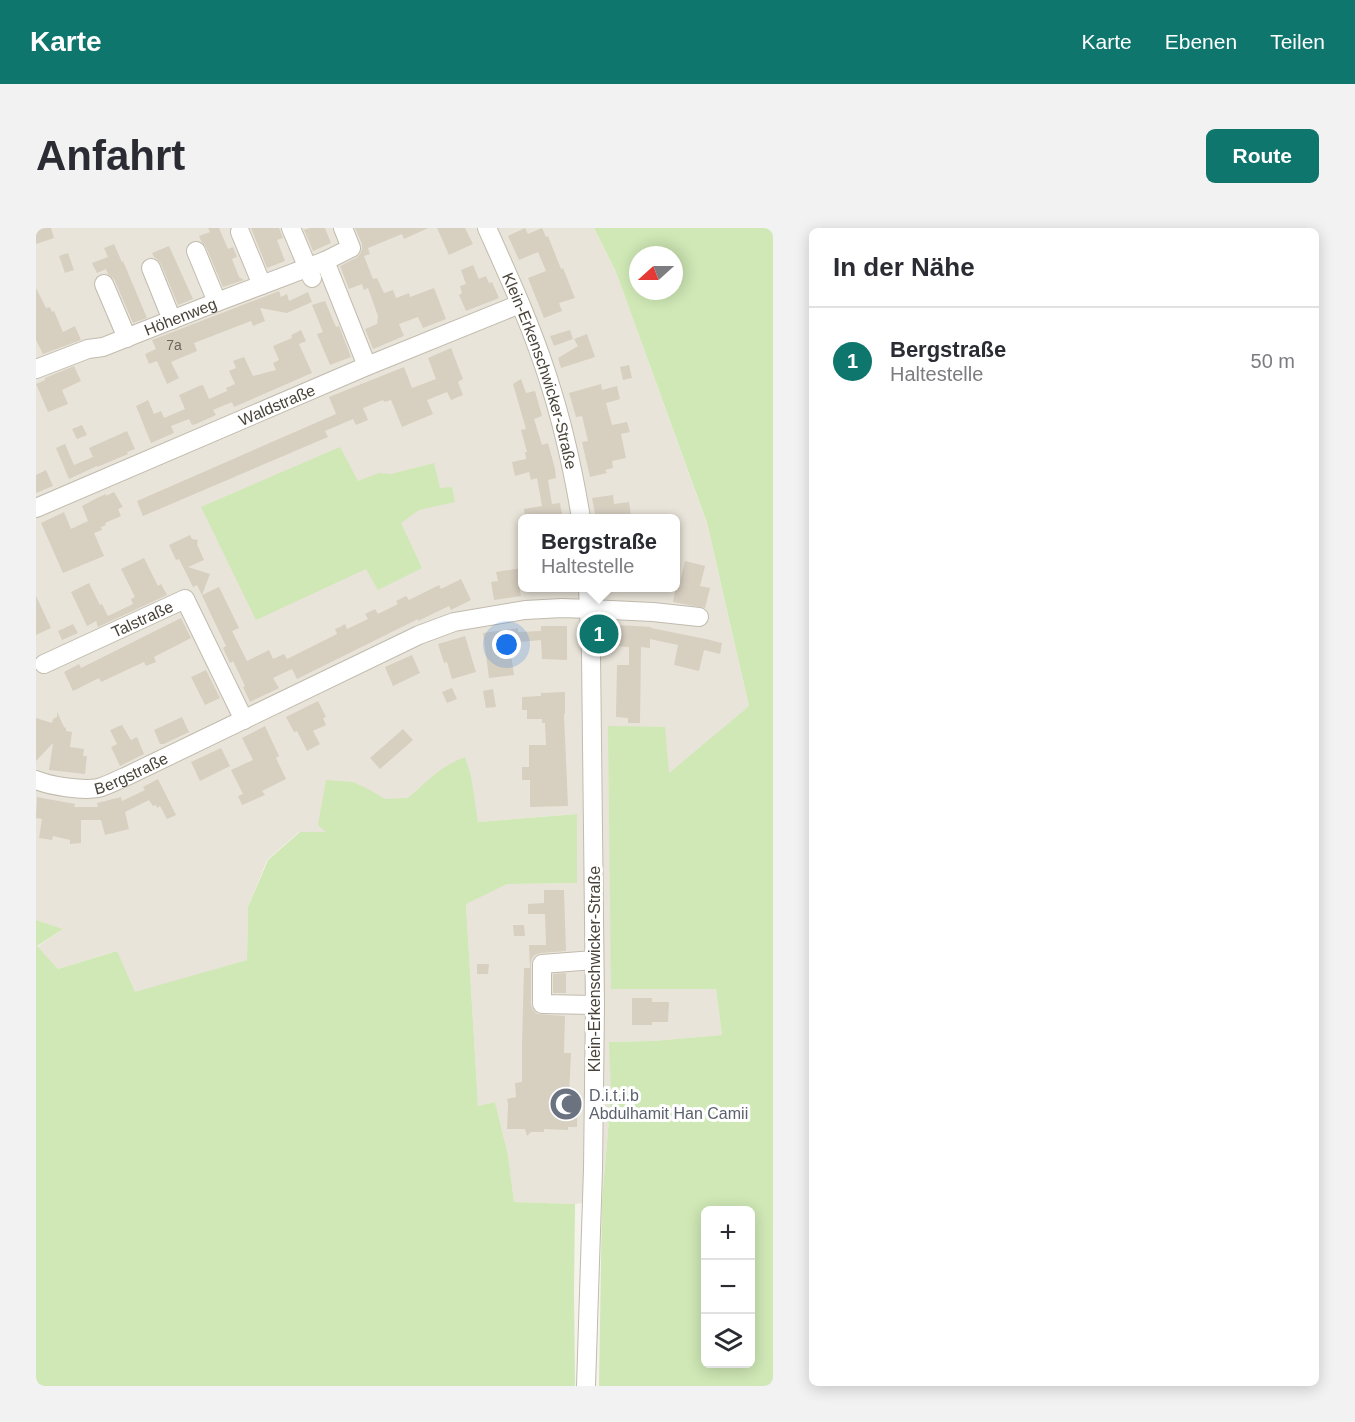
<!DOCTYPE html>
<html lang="de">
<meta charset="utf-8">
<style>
:root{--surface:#fff;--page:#f2f2f3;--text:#2b2b33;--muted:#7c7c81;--line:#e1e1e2;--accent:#0f766e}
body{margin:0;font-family:Arial,sans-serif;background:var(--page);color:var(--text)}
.controls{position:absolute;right:18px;bottom:18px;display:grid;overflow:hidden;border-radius:9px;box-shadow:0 3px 15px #0003}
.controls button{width:54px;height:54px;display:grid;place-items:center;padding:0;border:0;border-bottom:2px solid var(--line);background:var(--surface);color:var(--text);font:30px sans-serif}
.compass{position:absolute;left:593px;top:18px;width:54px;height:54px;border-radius:50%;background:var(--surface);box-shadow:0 3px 15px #0003;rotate:249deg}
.you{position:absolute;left:471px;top:417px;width:21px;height:21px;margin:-15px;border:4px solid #fff;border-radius:50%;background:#1a73e8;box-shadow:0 0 0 9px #1a73e833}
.badge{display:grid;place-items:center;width:39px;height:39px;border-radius:50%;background:var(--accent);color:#fff;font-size:20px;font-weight:700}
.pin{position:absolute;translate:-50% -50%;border:3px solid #fff;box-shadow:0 2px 6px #0006}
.popup{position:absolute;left:482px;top:286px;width:162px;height:78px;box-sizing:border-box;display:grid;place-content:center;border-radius:9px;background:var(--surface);filter:drop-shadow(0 2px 4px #0005);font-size:20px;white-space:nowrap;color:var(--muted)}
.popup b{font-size:22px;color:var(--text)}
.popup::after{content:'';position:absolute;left:50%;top:100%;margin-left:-12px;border:12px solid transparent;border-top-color:var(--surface)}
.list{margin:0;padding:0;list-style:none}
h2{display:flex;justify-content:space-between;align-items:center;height:78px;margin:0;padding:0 24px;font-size:26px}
h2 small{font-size:20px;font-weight:400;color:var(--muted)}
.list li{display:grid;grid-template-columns:39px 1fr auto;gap:18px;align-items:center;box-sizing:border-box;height:108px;padding:0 24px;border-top:2px solid var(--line)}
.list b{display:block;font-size:22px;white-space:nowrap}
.list p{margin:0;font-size:20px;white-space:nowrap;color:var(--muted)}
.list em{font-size:20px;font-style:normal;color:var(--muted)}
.icon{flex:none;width:33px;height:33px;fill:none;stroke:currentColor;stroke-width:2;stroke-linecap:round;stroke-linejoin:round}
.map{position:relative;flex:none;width:737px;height:1158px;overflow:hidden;border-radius:9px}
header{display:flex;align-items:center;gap:36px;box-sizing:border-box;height:84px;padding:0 30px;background:var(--accent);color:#fff}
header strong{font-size:28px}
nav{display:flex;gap:33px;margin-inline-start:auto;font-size:21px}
.intro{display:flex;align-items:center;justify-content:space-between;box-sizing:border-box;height:144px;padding:0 36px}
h1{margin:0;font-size:42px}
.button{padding:15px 27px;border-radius:9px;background:var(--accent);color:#fff;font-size:21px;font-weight:700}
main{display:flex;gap:36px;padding:0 36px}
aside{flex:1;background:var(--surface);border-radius:9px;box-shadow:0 3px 15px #0003}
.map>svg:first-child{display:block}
</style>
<header>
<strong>Karte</strong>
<nav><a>Karte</a><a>Ebenen</a><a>Teilen</a></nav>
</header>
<div class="intro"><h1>Anfahrt</h1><a class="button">Route</a></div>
<main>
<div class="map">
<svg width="737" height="1158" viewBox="0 0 737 1158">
<rect width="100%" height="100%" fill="#f5f2eb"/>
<path fill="#e9e4d9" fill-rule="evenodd" d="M0,0H558L580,44L671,296L713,478L632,546L573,498L680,761L686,807L617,813L574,814L575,868L566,973L539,976L478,974L472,927L459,874L442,878L430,675L471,656L541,655L540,586L442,594L434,548L315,605L263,604L231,632L212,679L211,732L99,765L80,723L22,741L1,719L27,701L0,692ZM486,290H640V360H486Z"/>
<path fill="#cfe8b5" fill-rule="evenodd" d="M558,0H737V1158H563L566,973L575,868L573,814L617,813L686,807L680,761H575L572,498L629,499L633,545L713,478L671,295L580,44ZM602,27H638V63H602ZM670,982H714V1136H670Z
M304,219L322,253L343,245L355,246L398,235L404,260L416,259L419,274L383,282L365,295L386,340L342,362L330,341L220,392L165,279Z
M429,529L435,548L442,594L541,586V655L471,656L430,676L442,878L459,874L472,927L478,974L539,976L538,1064L539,1158H0V692L27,701L1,718L22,741L81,723L99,764L211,732L212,679L232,632L264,604H290L282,597L290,552L317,554L334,562L349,571L372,570C392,553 403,539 429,529Z"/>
<path fill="#d7cfc0" d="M0,0H15L18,10L0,16Z
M172,0H183L192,21L197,19L201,29L196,31L203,49L208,52L187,59L170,19L165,13L163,8L174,4Z
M215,0H243L247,10L241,12L249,33L231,40Z
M274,0H289L295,15L277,23L268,2Z
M319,0H392L368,11L366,6L332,20L334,26L328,28L337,51L341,50L348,65L357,62L360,70L373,65L374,69L398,60L410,91L387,100L382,89L363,96L368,108L337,121L329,101L341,96L342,88L332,60L328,62L326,56L313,61L304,38L320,30L324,26L326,21V16Z
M401,0H429L437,16L413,27Z
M489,0L492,6L506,0L510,9L512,8L525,41L527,40L539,70L523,75L526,83L508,90L492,50L510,43L502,24L483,32L472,8Z
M78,16L86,34L87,33L111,90L97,95L78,51L72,46L70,41L61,45L56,35L72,29L68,20Z
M133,18L157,71L142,77L125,36L122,32L118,29L116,25Z
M32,25L38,42L29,45L23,28Z
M437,37L443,51L450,48L453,55L456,54L463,70L430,83L423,67L426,65L424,58L430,56L425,42Z
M0,60L10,80L14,79L16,84L18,83L27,104L39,98L45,112L7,126L0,112Z
M243,63L245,69L251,66L253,73L272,64L276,74L251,85L224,80L229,93L217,98L215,93L158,115L161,123L135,134L143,150L131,156L121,133L113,136L109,126L120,121L116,112Z
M289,73L300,99L303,98L315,129L294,137L281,106L287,104L276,77Z
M265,102L270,113L263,116L276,145L198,179L196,174L177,182L180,187L160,196L156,197L153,191L135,198L138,205L115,215L100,178L112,172L118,186L125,183L128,190L149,181L143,167L163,158L167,157L173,171L191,163L190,160L199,156L193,143L200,140L197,133L208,129L217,148L240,142L237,135L243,132L237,118L256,110L255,107Z
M534,102L537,111L518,118L514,108Z
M551,106L559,129L525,140L522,130L542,118L538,111Z
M415,120L427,151L422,154L427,167L415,172L411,164L391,172L397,186L366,199L355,172L348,174L347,172L327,180L332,192L320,197L317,191L289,203L292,209L107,288L101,273L300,186L293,169L368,139L376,160L400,151L392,130Z
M593,137L596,150L587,152L584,139Z
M38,138L45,153L26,162L32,176L12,184L0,156L9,152V150Z
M485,151L490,165L499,163L506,188L498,191L506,217L512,215L519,241L520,250L512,252L516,276L524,275L527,291H489L488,281L506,278L501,250L495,252L493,244L479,248L476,234L490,231L489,224H491L485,202L490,201L477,156Z
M565,156L566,162L581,158L584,171L570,175L576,197L591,194L594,204L585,206L590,230L576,233L577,240L569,242L571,245L554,249L546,214L552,213L546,188L540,189L533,165Z
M46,197L51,207L41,211L36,201Z
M91,203L99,221L91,224L92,226L61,239V238L33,251L20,220L29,216L38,237L57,229L53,220Z
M10,242L17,258L0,265V247Z
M78,264L87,279L82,281L85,288L69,295L70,297L65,299L66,302L58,305L68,328L27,345L5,295L28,284L35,301L52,293L46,278L61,270L70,266V268Z
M577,267L578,276L593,274L595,288L581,291H560L556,270Z
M154,307L156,311L162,312L161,316L168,332L152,339L174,346L166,367L183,359L203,400L196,403L211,433L233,422L237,431L248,426L251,431L301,406L299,401L304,399L309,396L311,401L332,391L329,386L339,381L342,386L362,376L360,373L370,368L373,372L403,357L405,361L425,351L435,372L415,382L413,378L382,393V391L261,451L256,441L237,450L243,460L214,474L207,459L209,458L197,433L194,435L187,420L190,418L161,357L157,359L143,331L140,332L133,317Z
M108,330L122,358L125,356L131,367L62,399L60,393L51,398L35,364L53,355L64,377L66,376L72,388L97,376L95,371L99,369L85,341Z
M649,333L669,338L664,358L674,360L669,380L637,374L641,353L644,354Z
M486,340V358H483L485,368L458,372L455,354L462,353L460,344Z
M0,368L15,400L0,407Z
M145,390L155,410L118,429L120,434L110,438L108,434L65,454L63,450L37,463L28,444L43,436L45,440Z
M37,396L42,405L26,412L22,403Z
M581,397L615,399V400L670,411L686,415L684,426L668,422L663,443L638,437L642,417L614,411V420L605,419L604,495H592V490L580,489L581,437H593V419L580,418Z
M505,398H531V432L506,431L505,412L484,414V417L481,418L482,425L475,426L478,447L453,450L447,405L482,400V404L505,403Z
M429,408L440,444L416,451L411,434L408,435L402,416Z
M376,427L384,445L357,458L349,439Z
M170,442L184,470L169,477L155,449Z
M416,460L421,471L411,475L406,464Z
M457,461L460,479L450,480L447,463Z
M529,464V486H528L532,578L494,579V552H486V539H493V517H510L509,495H506V491H491V482H486V469L505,468V465Z
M282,473L290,489L287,490L290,497L277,503L284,516L271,523L261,503L258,504L250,489Z
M21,484L28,499L30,500V503L36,504L34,519L48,521L47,528H51L49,546L13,542L17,515L0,533V490L16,495L17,491L21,489Z
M146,489L153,504L128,516H124L118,502Z
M86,497L95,512L101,509L108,526L84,538L75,519L81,516L74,502Z
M229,498L243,528L240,530L250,551L226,563L229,567L206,577L202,568L207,566L195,542L217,532L206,510Z
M367,501L377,512L344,541L334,530Z
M185,520L194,538L164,553L155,534Z
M122,551L140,587L131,591L124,578L121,580L120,577L117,578L113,572L89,584L93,601L69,607L65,592H45V615L34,616V612L17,608L16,612L3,610L6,591L0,590L1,569L39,576L38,579H62L61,575L85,569L86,573L109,562L107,559Z
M508,662H528L530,723L505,725L499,727L496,730L495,736V777L497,782L501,786L529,788L528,825H535L533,867H542L541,899H532V902L508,901V904H495L491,908L489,901H471L472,876L471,871L480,869L479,855L486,854V816L488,740H494L493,717H510L509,686H492V676L508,675Z
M477,697H488L489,708H478Z
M441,736H453L452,746H441Z
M530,745V765H517V746Z
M596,770H616V774H633L632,794H616V797H596Z"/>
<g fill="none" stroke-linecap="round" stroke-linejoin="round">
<g stroke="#c1bbad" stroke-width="20">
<g id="minor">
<path d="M255,0L276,50"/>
<path id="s1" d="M451,0C472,47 494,95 510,144C526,192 537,241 545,290"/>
<path d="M204,4L226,57"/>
<path d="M160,23L181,74"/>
<path d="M289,33L315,20L307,0"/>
<path d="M115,40L136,92"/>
<path d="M68,56L91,110"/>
<path id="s2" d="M0,141L52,121L67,119L181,74L289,33L331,138"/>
<path id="s3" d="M0,280L331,138L484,76"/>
<path id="s4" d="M8,436L149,371L208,492"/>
<path id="s5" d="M0,552C15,558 46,563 62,560C71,558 81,552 89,549L383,407L418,394L489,382L526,380L554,381L617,384L663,389"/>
<path d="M558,732L506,736V776L559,777"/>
<path d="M550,1158L557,941L559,778L555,426L552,360"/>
</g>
</g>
<use href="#minor" stroke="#fff" stroke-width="18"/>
</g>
<defs>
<g id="mosque-disc" transform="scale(1.725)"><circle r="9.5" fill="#6b7280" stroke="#fff"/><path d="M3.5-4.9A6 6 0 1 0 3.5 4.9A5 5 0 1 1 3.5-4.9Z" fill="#fff"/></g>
</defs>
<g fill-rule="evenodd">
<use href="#mosque-disc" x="530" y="876"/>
</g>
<g text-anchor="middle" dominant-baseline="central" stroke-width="6" stroke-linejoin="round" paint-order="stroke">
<g font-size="14" fill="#6c665b">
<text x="138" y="117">7a</text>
</g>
<g font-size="16" fill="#494339" stroke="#fff">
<text stroke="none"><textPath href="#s2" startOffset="154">Höhenweg</textPath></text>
<text stroke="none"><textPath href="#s1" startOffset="153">Klein-Erkenschwicker-Straße</textPath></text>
<text stroke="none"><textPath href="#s3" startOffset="262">Waldstraße</textPath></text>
<text stroke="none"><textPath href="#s4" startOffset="108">Talstraße</textPath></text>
<text stroke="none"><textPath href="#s5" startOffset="99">Bergstraße</textPath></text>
<text transform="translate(558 741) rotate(-90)">Klein-Erkenschwicker-Straße</text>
</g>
<g font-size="16" fill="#5b616d" stroke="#fff" text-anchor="start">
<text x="553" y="867">D.i.t.i.b<tspan x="553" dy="18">Abdulhamit Han Camii</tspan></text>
</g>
</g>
</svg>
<div class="controls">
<button>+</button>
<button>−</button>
<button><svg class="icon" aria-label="layers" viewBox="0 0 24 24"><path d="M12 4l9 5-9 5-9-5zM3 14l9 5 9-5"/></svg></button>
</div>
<svg class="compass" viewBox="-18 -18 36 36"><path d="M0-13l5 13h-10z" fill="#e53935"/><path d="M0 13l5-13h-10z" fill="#7c7c81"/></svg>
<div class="you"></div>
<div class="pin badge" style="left:563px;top:406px">1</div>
<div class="popup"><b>Bergstraße</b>Haltestelle</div>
</div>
<aside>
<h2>In der Nähe<small></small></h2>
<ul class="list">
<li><span class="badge">1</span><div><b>Bergstraße</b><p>Haltestelle</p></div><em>50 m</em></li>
</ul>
</aside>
</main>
